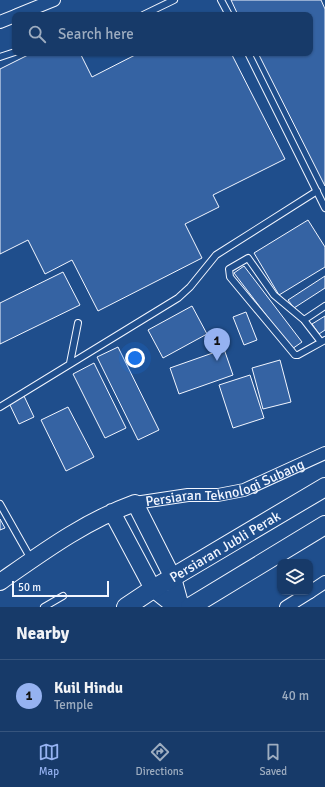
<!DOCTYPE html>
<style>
:root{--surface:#173a69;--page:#244571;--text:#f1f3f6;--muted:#9eadc0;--line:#36547d;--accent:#95b2f1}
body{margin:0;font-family:Signika,sans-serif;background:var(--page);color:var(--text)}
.controls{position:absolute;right:12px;bottom:12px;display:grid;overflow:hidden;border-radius:8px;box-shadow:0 1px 3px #0004}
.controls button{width:36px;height:36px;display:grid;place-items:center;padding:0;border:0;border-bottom:1px solid var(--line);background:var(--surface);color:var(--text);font:20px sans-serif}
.scale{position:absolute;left:12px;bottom:10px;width:97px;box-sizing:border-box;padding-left:4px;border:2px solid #f2f6ff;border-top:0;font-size:11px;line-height:14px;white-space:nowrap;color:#f2f6ff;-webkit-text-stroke:3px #1f4e8c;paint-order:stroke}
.you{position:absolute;left:135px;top:358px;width:14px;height:14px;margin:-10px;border:3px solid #fff;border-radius:50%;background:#1a73e8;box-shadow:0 0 0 6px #1a73e833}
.badge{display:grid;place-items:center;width:26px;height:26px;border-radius:50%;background:var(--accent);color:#111;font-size:13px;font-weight:700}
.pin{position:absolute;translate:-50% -33px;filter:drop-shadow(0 1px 2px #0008)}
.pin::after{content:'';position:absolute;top:21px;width:14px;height:12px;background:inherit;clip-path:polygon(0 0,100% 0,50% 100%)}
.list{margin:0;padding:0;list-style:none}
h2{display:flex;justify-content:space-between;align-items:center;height:52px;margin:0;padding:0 16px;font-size:17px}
h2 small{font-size:13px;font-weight:400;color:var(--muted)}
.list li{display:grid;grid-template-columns:26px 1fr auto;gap:12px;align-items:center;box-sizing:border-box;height:72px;padding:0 16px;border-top:1px solid var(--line)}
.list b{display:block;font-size:15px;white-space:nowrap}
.list p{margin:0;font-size:13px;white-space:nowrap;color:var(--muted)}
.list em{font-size:13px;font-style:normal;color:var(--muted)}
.icon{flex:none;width:22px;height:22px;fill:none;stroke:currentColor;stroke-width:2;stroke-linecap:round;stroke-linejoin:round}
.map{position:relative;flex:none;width:325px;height:607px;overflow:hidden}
.search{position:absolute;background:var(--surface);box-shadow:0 1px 3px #0004;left:12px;right:12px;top:12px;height:44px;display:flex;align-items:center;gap:10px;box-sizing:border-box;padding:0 14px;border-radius:8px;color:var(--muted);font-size:15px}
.sheet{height:124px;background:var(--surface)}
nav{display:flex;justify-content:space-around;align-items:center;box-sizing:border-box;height:56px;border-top:1px solid var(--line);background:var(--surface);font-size:11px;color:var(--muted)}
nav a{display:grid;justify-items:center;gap:2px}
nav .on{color:var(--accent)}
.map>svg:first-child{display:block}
</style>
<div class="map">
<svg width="325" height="607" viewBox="0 0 325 607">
<rect width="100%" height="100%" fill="#1f4e8c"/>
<path fill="#3563a3" stroke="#f2f6ff" d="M231,0H321L325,9V186L258,53H310V15H238Z
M32,53H80L92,77L139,53H231L285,159L213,195L219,207L185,224L202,258L98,311L72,260L45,274L28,240L0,254V69Z
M308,220L325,247V267L279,295L254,253Z
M244,266L302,342L292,349L234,273Z
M63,272L80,305L0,344V303Z
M325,276V288L294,308L288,300Z
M192,306L207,334L163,358L148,330Z
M246,312L257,340L244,345L233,317Z
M325,316V330L319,334L312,324Z
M118,347L159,430L138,440L97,357Z
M224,349L233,375L179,394L170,368Z
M280,360L291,402L263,409L252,368Z
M94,363L126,428L105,438L73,374Z
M250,375L264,418L233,428L219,385Z
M24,396L34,417L19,424L9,403Z
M68,407L94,457L66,471L41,420Z
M0,519L5,528L0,530Z"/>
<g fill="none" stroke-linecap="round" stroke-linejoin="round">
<g stroke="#f2f6ff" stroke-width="8">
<path id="lane" d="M221,0L229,15
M143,15L174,0
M248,53L325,208
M0,57L15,52
M304,320L325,306
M321,342L304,320L274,295L248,258L229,269L230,277L295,355H298L325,340
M70,363L78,323
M0,407L178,298L190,287L216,255L317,191
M0,504L31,559
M44,607L63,596"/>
</g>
<g stroke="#f2f6ff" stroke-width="14">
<g id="street">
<path d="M17,15L54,0"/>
<path d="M0,22L15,16"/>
<path id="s1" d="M135,503L188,495H218L244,490L325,453"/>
<path d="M310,592L325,582"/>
<path d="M286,607L310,592"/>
</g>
</g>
<g stroke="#f2f6ff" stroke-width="18">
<path id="secondary" d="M112,512L153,589L176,607
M0,582C43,552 85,521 135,503L173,578L181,607"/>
</g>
<g stroke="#f2f6ff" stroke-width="20">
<g id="primary">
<path id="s2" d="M126,607L153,589L325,487"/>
<path d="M190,607L325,525"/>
</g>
</g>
<use href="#lane" stroke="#1f4e8c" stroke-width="6"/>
<use href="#street" stroke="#1f4e8c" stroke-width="12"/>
<use href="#secondary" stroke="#1f4e8c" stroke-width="16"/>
<use href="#primary" stroke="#1f4e8c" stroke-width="18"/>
</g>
<g text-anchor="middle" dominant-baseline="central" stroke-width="3" stroke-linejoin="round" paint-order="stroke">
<g font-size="14" fill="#f2f6ff" stroke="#1f4e8c">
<text stroke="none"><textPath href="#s1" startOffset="93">Persiaran Teknologi Subang</textPath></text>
<text stroke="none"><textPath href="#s2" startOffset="116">Persiaran Jubli Perak</textPath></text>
</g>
</g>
</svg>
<div class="controls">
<button><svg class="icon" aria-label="layers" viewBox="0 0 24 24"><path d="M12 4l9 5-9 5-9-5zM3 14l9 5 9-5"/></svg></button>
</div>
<div class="scale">50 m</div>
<div class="you"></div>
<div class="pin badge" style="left:217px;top:361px">1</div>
<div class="search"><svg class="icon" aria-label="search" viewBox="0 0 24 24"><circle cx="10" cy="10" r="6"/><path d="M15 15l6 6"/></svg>Search here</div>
</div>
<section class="sheet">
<h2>Nearby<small></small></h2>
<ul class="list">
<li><span class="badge">1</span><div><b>Kuil Hindu</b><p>Temple</p></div><em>40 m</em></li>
</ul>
</section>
<nav>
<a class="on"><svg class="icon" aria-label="map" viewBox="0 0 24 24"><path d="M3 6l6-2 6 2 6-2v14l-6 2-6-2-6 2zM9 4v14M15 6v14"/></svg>Map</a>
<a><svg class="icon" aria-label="directions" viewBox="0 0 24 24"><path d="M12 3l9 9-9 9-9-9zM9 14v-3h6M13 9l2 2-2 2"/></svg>Directions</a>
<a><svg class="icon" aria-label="saved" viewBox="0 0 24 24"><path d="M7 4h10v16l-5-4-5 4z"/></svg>Saved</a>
</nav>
